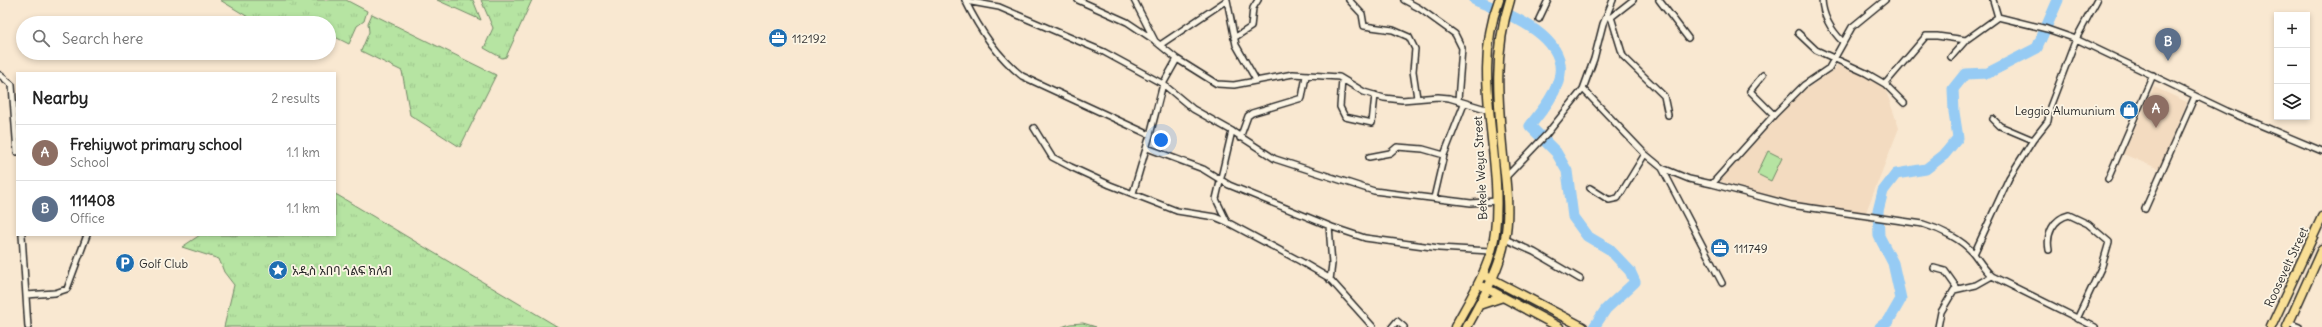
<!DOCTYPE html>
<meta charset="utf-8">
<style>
:root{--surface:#fff;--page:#f2f2f2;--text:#222;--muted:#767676;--line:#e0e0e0;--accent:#0f766e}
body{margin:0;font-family:Delius,"Noto Sans Ethiopic",sans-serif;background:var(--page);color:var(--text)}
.controls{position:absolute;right:12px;top:12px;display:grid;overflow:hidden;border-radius:0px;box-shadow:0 2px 6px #0003}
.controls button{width:36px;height:36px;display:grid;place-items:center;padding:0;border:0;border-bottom:1px solid var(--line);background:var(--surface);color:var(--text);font:20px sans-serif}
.you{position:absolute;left:1161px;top:140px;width:14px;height:14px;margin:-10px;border:3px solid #fff;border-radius:50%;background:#1a73e8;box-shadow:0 0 0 6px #1a73e833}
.badge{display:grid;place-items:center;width:26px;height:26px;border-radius:50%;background:var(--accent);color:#fff;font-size:13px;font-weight:700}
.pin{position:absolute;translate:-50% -33px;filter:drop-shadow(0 1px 2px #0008)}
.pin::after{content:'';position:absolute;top:21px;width:14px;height:12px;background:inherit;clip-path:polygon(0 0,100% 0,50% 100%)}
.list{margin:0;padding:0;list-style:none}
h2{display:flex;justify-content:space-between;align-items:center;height:52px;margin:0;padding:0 16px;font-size:17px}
h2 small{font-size:13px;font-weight:400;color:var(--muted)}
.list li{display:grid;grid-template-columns:26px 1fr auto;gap:12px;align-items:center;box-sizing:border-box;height:56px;padding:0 16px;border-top:1px solid var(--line)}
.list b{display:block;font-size:15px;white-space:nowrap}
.list p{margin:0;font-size:13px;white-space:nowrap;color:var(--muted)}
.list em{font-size:13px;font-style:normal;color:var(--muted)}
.icon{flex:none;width:22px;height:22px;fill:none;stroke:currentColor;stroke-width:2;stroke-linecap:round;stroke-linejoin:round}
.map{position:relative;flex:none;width:2322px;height:327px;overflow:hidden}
.search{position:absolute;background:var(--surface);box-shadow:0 2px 6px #0003;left:16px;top:16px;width:320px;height:44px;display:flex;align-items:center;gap:10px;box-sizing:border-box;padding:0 14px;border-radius:22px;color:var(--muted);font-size:15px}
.panel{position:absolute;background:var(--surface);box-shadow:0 2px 6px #0003;left:16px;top:72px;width:320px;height:164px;border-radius:0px}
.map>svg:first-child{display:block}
</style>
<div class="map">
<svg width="2322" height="327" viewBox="0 0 2322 327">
<defs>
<pattern id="grass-tufts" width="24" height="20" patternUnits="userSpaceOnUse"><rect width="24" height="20" fill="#b6e4a2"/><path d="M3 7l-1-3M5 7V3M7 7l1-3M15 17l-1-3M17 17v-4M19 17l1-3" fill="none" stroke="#9dc48c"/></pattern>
</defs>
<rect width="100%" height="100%" fill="#f9e8d1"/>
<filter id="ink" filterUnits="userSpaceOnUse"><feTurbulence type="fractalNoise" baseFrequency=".025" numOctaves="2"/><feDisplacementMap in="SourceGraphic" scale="8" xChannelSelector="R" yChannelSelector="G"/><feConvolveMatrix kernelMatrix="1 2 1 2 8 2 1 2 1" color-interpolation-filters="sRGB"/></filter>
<g filter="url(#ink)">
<path fill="#f3dbc0" d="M1837,65L1854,71L1885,88L1899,128L1866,212L1780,201L1720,181L1798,95L1835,69Z
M2154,87L2187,102L2159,169L2123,154Z"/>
<path fill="url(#grass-tufts)" stroke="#708866" d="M220,0H346L367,11L364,21L357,26L349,44L329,34V23H258Z
M437,0H473L481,20Z
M481,0H532L506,57L502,58L484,48L493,28Z
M372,14L496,75L460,147L410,115L402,71L361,51L369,32L368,23Z
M335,194L339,196L558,327H224L234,285L224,272L219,259L182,247L200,235H335Z"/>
<path fill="#b6e4a2" stroke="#708866" d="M1768,151L1782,158L1771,181L1757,174Z
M1083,323L1096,327H1062L1070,324Z"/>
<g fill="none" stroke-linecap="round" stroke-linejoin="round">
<path stroke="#96cbf4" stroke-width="11" d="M1475,0C1505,12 1574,38 1558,82C1552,100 1541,111 1530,126L1556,152L1567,171L1573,217L1587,236L1609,249L1630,271L1635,282L1606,309L1594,327
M1880,327L1889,320L1901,299L1893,263L1879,236L1878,211L1883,191L1896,174L1926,169L1944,155L1958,138L1954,112L1953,89L1965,74L1988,73L2037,48L2058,0"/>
<g stroke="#2b2b2b" stroke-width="8">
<path id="street" d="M965,0C979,29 997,56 1022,76L1150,135L1163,84L1177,59
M1078,0L1127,22L1154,40
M1134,0L1155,41L1177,59L1217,84L1234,85L1293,74L1339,77L1364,92L1384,98L1402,100L1438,97L1449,98L1489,110
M1349,0L1362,14L1364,26L1393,30L1409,37L1415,49L1413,71L1417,98
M1404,0L1419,8L1455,34L1462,48L1458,100
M1659,0L1688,38
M1822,0C1823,17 1832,31 1843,42
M1993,0L1998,17
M966,1L999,7L1104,52L1163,84L1193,109L1232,131L1275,159L1374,191L1471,203L1496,201
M1611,17L1623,56L1664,96L1668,115
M1610,18L1633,0
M1539,19L1548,0
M1798,33L1816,50L1866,73L1885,84L1904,103
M1234,38L1251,27L1253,8L1258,0
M1160,45L1227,0L1236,45L1256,80
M1951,57L1966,40L1998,17L2047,29L2076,39L2227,111L2322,151
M0,75L12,85L17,152
M1763,75L1750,91L1774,115
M1342,79L1340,107L1345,117L1372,123L1375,95
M1885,84L1926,36H1937L1966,40
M1583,89L1645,154L1662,168L1689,179L1712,184L1774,115L1804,85L1829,68L1852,27L1885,0
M1993,119L2000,126L2033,140
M1034,128L1052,157L1071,167L1110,185L1177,211L1215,217L1227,222L1300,261L1329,278L1373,327
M1240,138L1248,116L1252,113L1302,98L1306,76
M1147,148L1203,169L1229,185L1332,227L1365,238L1439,248L1490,251
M1369,157L1390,153L1397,147L1423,149L1444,155L1464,104
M1662,168L1722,283
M1506,177L1546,135L1583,89L1594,59L1603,24L1613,0
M2108,179L2153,75
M1712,184L1791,205L1923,224C1940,229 1962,239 1974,254C1980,262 1984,269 1992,276L1976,285L1954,290L1941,312L1938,327
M1590,188L1609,200L1618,198L1645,154
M1133,193L1150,135
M1434,198L1444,155
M2145,209L2195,96
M1227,222L1216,199L1232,131
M1329,226L1332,264L1330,280
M22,235L28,327
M1505,239L1534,252L1580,279
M2049,250C2046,234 2053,219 2069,215L2088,224L2109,242L2102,266L2077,319
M1974,254L2009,178L2033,140L2048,121L2050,107L2076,39L2097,0
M1934,268L1945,271L1957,288
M1992,276L2095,327
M26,295L55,293L67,289L87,235
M2289,323L2299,327
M1392,327L1397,321L1404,327"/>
</g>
<g stroke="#2b2b2b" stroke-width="11">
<path id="primary" d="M1488,277L1583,327
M1484,287L1559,327
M1479,305L1503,297
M1455,327C1471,297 1491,267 1495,232C1504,155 1470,75 1499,0
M1467,327C1482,299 1500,270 1505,238C1510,212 1506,183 1503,156C1498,103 1493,52 1510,0
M2271,327L2322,217
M2287,327L2322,249"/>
</g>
<use href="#street" stroke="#fcf5e5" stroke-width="5"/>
<use href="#primary" stroke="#f9df96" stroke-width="8"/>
</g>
</g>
<defs>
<g id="office-disc" transform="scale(1)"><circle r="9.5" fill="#1f6fb2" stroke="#fcf5e5"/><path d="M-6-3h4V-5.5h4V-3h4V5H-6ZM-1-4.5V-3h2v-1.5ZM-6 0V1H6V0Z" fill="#fff"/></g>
<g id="shop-disc" transform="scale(1)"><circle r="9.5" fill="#1f6fb2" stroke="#fcf5e5"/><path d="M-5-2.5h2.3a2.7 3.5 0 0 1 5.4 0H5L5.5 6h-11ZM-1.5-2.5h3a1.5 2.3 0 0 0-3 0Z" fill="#fff"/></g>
<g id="parking-disc" transform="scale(1)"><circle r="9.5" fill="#1f6fb2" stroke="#fcf5e5"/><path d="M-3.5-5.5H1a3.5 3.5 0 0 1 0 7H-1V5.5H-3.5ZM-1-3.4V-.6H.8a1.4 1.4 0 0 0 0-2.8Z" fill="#fff"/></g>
<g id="sight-disc" transform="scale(1)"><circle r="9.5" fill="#1f6fb2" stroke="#fcf5e5"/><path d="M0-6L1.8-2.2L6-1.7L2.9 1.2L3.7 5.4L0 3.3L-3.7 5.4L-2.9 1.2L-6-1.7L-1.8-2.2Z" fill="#fff"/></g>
</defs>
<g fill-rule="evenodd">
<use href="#office-disc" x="778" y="38"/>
<use href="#shop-disc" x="2129" y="110"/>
<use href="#office-disc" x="1720" y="248"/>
<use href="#parking-disc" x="125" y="263"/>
<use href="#sight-disc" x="278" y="270"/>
</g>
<g text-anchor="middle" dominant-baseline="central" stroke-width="3.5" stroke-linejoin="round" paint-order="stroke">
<g font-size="12" fill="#2b2b2b" stroke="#fcf5e5" text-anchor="start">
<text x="792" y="38">112192</text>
<text x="2115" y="110" text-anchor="end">Leggio Alumunium</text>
<text x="1734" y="248">111749</text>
<text x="139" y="263">Golf Club</text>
<text x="292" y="270">አዲስ አበባ ጎልፍ ክለብ</text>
</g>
<g font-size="12" fill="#2b2b2b" stroke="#fcf5e5">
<text transform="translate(1480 168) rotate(-93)">Bekele Weya Street</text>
<text transform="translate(2286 267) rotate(-65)">Roosevelt Street</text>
</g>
</g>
</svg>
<div class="controls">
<button>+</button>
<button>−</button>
<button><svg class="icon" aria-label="layers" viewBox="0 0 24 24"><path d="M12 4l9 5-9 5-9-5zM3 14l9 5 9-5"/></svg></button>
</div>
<div class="you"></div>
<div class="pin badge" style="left:2156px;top:128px;background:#8d6e63">A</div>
<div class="pin badge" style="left:2168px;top:61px;background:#5c6f8a">B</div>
<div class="search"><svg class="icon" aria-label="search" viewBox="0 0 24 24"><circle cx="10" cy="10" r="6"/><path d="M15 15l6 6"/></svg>Search here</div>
<section class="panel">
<h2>Nearby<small>2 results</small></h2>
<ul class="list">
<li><span class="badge" style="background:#8d6e63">A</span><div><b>Frehiywot primary school</b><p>School</p></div><em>1.1 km</em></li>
<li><span class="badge" style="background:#5c6f8a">B</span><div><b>111408</b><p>Office</p></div><em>1.1 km</em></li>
</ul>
</section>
</div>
